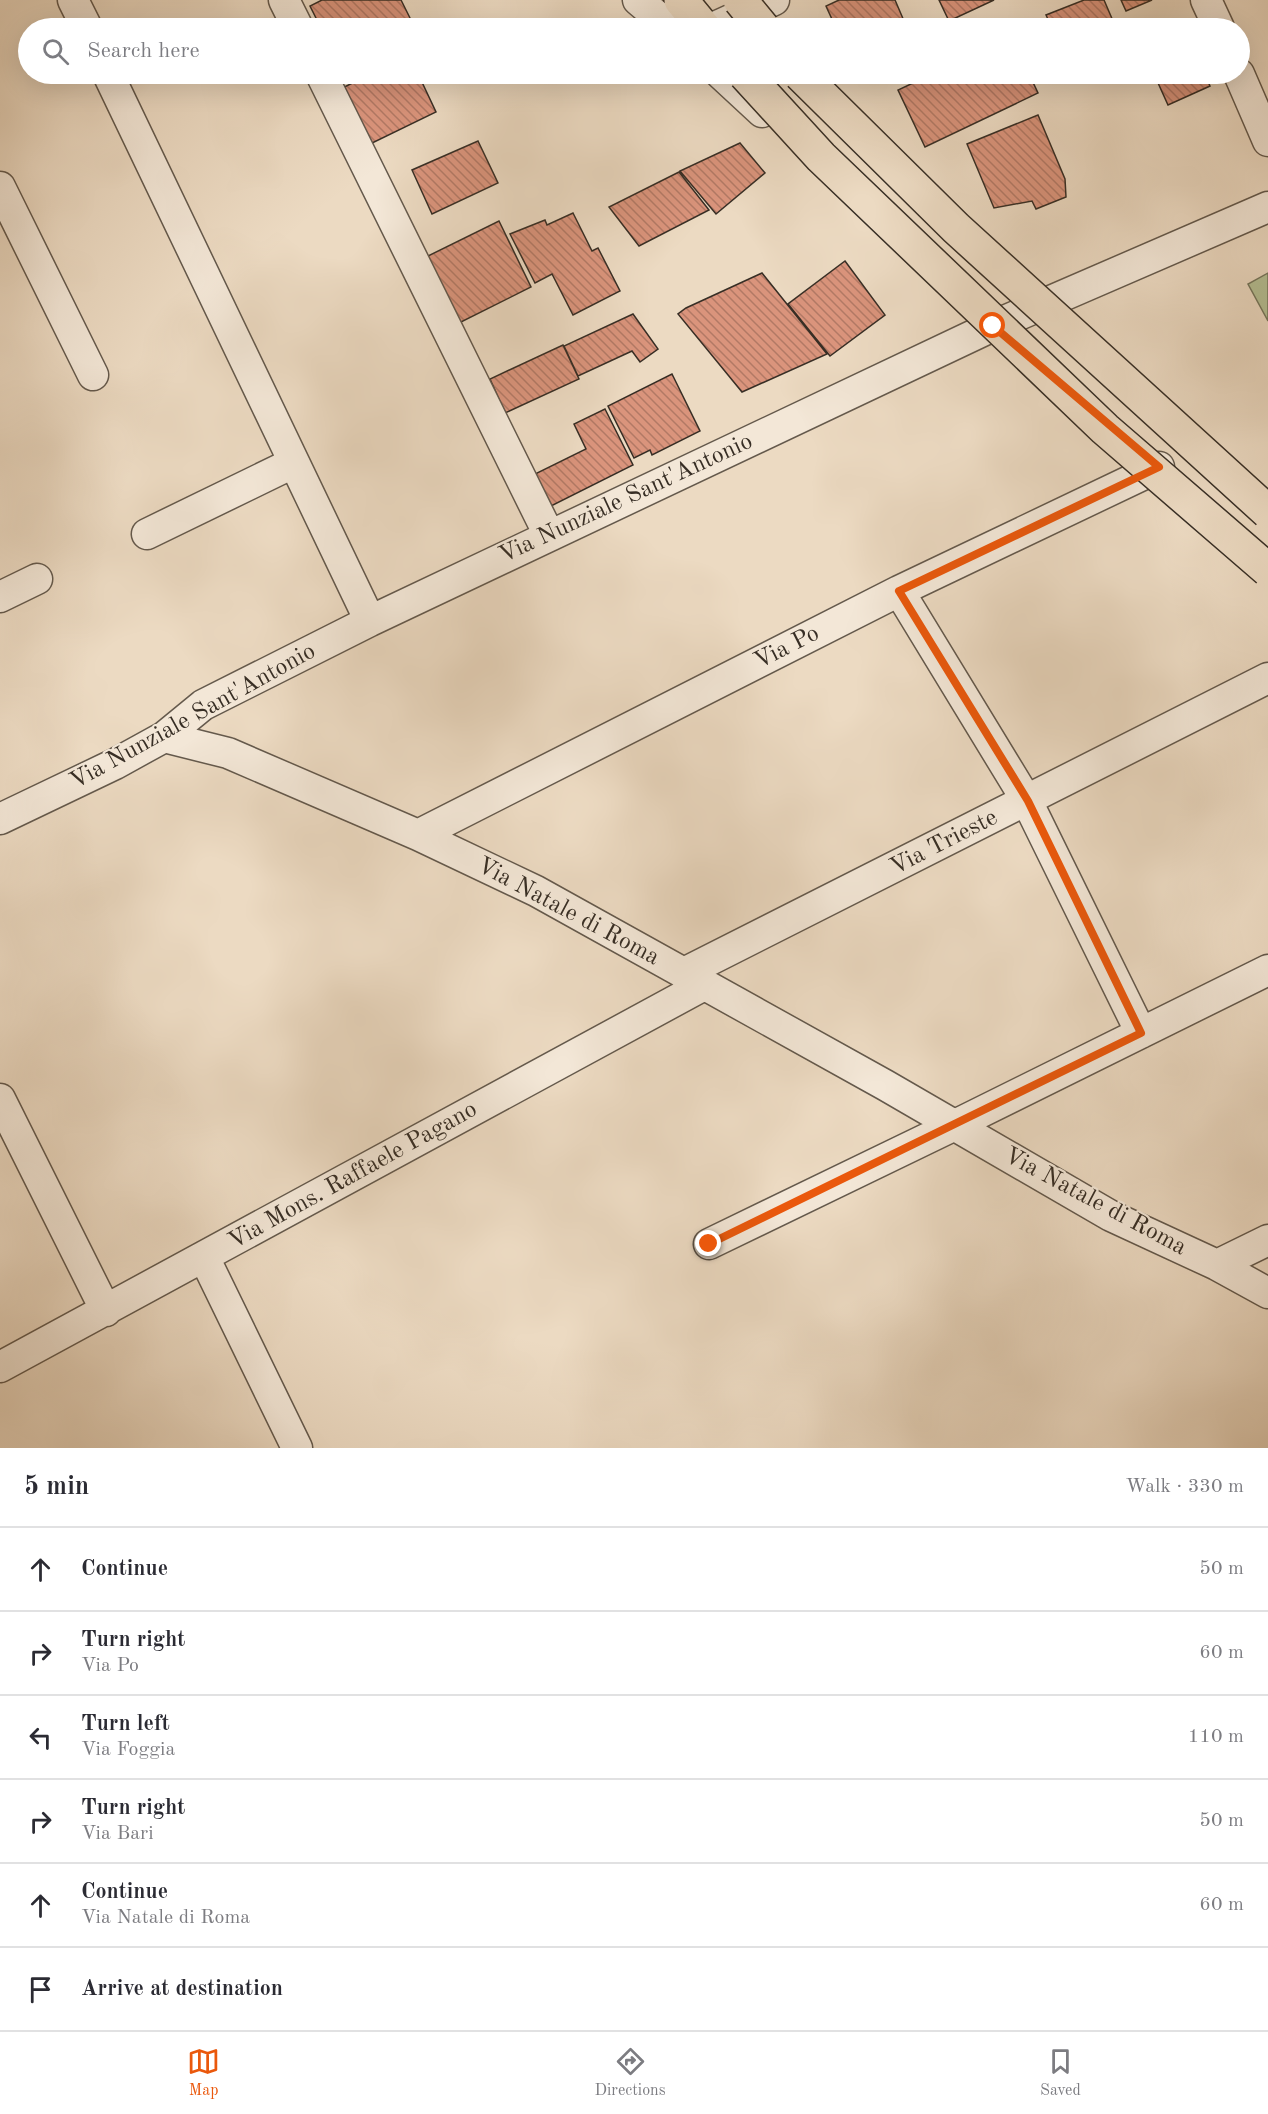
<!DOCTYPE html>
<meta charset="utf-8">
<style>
:root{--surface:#fff;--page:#f7f7f7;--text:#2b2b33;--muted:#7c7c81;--line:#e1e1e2;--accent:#ea580c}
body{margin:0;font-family:"Old Standard TT",serif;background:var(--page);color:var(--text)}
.stop{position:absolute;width:18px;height:18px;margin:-14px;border:4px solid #ea580c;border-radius:50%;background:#fff}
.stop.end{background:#ea580c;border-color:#fff;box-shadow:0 2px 6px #0008}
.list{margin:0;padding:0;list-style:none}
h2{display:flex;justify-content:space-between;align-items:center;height:78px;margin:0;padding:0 24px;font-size:26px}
h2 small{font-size:20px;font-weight:400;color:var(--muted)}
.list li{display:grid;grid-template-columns:39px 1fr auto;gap:18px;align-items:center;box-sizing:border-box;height:84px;padding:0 24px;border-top:2px solid var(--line)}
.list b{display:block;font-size:22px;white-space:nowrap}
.list p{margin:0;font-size:20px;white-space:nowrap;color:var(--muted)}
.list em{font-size:20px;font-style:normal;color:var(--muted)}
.icon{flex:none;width:33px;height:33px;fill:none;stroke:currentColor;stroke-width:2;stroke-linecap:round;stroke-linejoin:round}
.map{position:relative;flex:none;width:1268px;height:1448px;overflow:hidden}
.search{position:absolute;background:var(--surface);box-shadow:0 6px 24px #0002;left:18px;right:18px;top:18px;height:66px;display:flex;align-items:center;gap:15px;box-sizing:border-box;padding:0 21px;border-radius:33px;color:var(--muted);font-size:22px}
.sheet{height:582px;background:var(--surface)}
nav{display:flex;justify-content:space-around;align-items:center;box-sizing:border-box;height:84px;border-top:2px solid var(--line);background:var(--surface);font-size:16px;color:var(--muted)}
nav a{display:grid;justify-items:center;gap:3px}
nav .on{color:var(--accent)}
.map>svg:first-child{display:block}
</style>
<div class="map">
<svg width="1268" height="1448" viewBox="0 0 1268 1448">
<defs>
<pattern id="building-back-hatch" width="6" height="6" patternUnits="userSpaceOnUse" patternTransform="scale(1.5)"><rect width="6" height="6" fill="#da947c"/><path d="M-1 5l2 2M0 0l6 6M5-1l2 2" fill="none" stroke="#b27965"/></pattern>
</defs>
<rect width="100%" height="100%" fill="#ecdac2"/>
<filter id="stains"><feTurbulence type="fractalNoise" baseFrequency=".00333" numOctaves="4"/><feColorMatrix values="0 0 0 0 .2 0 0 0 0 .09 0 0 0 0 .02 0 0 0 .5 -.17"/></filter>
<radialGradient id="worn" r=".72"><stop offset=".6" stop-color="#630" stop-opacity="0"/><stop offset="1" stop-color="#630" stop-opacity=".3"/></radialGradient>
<path fill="#b5c095" stroke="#76775d" stroke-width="1.5" d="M1268,273V321L1248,284Z"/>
<path fill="url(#building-back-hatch)" stroke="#372e25" stroke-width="1.5" d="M322,0H401L412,22L398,28H321L310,6Z
M839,0H895L907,28H836L826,6Z
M939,0H994L949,21Z
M1084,0H1104L1116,28H1052L1046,15Z
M1121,0H1152L1126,11Z
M371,74H430L420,78L436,112L366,146L338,90Z
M932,74H1029L1038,93L925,147L898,90Z
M1154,74H1205L1210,86L1168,105Z
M1038,115L1065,179L1066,197L1036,209L1032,201L994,208L967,144Z
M478,141L498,183L432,214L412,170Z
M740,143L765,173L716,214L680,171Z
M679,172L709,210L639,246L609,207Z
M573,213L592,251L598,248L620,291L573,315L552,274L535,283L510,234L545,220L547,225Z
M499,221L531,287L459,323L426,257Z
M845,261L885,315L830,356L788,304Z
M762,273L827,354L742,392L678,314L686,308Z
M633,314L658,349L640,362L632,351L578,376L564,346Z
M563,345L579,379L505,413L490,379Z
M672,374L700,431L652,455L650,450L634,458L608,406Z
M605,409L633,465L551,506L535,474L586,449L574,424Z"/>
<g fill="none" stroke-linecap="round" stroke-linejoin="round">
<g stroke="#64594c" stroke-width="33">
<path id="street" d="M73,0L87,28
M284,0L298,28
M638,0L671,28
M1206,0L1219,28
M713,28L774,0
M108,74L370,621
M321,74L549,535
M721,74L762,112
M1239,74L1268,141
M0,187L93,375
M147,534L293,463
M899,591L1027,801L1141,1033
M0,597L37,579
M164,737L228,753L418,835L536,891L885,1085L1111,1216L1217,1265L1268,1293
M0,819L115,764L164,737L203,705L370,621L993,326L1268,207
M418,835L899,591L1159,467
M684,973L1268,678
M0,1099L106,1311
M709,1244L955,1125L1268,970
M204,1257L297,1448
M1217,1265L1268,1240
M0,1367L704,985"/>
</g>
<g stroke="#372e25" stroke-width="36">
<path id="highway" d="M681,0L704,28"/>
</g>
<use href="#street" stroke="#f3e7d7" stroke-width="30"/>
<use href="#highway" stroke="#ecdac2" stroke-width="33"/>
<g stroke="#372e25" stroke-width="36" stroke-linecap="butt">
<path id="highway-bridge" d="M740,0L763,28
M745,74L821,157L1105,429L1268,570
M800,74L956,228L1268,512"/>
</g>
<use href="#highway-bridge" stroke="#ecdac2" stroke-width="33"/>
</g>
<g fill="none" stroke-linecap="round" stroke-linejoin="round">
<path stroke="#ea580c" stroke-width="8" d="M709,1244L1141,1033L1028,801L899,591L1159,467L993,326"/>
</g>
<g text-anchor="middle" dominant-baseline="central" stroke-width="4.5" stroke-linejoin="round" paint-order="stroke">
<g font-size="24" fill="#372e25" stroke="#f3e7d7">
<text transform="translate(626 499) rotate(-25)">Via Nunziale Sant'Antonio</text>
<text transform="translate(787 648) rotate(-27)">Via Po</text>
<text transform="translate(193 717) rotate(-29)">Via Nunziale Sant'Antonio</text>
<text transform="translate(944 843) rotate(-27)">Via Trieste</text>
<text transform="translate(568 912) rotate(28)">Via Natale di Roma</text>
<text transform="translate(353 1176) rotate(-29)">Via Mons. Raffaele Pagano</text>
<text transform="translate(1095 1202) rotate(28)">Via Natale di Roma</text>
</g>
</g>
<rect width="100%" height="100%" filter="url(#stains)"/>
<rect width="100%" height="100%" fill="url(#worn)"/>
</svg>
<div class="stop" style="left:993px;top:326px"></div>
<div class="stop end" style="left:709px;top:1244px"></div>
<div class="search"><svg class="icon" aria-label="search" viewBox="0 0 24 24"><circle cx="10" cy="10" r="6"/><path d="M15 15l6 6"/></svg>Search here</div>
</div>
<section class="sheet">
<h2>5 min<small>Walk · 330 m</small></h2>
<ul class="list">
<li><svg class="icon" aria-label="ahead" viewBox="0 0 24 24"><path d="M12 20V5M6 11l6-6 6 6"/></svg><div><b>Continue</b></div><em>50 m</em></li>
<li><svg class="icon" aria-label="right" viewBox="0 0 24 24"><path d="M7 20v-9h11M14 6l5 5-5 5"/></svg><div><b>Turn right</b><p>Via Po</p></div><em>60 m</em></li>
<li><svg class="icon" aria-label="left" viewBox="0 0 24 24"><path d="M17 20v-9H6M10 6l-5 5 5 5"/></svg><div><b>Turn left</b><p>Via Foggia</p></div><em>110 m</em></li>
<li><svg class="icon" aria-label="right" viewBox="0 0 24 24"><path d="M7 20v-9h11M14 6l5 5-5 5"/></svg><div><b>Turn right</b><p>Via Bari</p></div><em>50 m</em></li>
<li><svg class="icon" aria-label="ahead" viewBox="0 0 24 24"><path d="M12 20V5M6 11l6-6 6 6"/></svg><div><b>Continue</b><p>Via Natale di Roma</p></div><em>60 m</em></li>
<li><svg class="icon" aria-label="arrive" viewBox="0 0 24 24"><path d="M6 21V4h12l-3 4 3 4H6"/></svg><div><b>Arrive at destination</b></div></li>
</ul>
</section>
<nav>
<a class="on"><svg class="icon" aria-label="map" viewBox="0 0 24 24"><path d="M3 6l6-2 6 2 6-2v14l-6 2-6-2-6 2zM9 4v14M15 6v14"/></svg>Map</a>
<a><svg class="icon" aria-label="directions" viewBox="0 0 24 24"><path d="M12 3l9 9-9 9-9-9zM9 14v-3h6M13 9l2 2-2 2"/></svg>Directions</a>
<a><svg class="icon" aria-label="saved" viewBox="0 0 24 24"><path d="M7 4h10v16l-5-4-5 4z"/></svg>Saved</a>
</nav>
